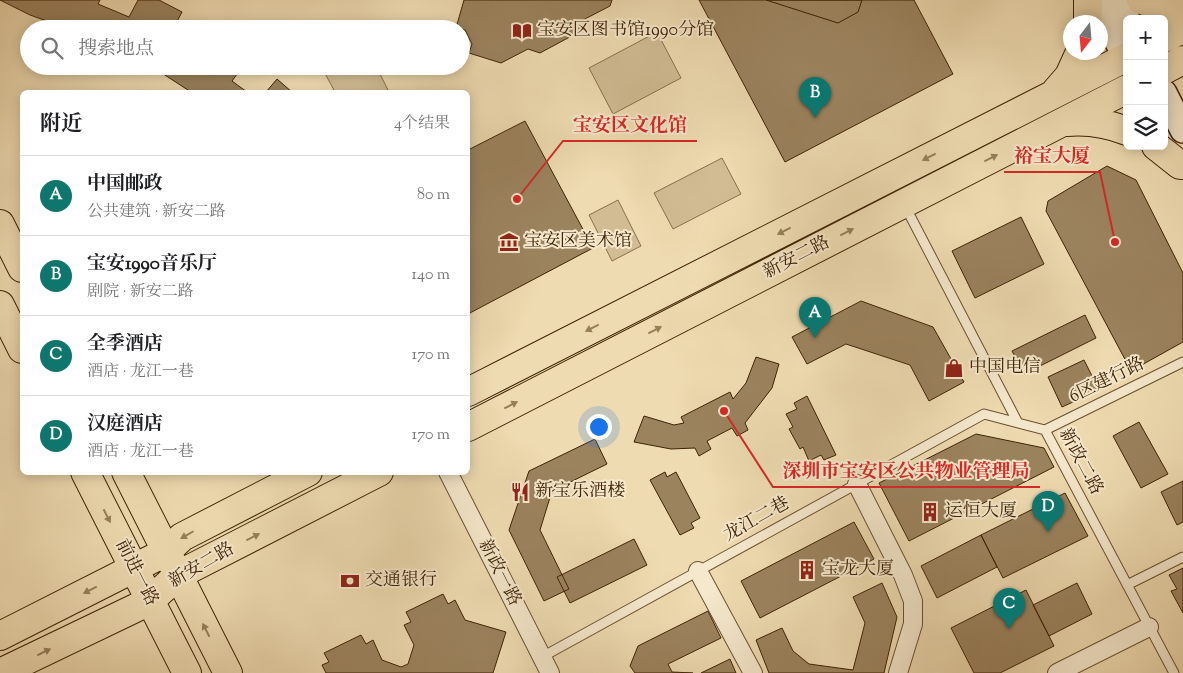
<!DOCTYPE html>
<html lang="zh">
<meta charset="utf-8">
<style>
:root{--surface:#fff;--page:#f2f2f2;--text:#202124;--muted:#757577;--line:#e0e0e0;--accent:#0f766e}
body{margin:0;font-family:"Sorts Mill Goudy","Noto Serif SC",serif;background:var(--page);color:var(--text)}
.controls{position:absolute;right:15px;top:15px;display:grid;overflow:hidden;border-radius:8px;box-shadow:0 2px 12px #0003}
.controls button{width:45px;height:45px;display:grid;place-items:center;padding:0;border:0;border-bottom:1px solid var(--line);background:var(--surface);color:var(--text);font:25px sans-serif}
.compass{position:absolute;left:1063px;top:15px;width:45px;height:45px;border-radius:50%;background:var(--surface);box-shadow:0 2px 12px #0003;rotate:196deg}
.you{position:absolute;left:598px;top:426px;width:18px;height:18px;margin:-12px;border:4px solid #fff;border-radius:50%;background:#1a73e8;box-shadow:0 0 0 8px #1a73e833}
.badge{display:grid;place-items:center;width:32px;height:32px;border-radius:50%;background:var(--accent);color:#fff;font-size:16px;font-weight:700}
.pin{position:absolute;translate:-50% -41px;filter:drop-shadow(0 1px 2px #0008)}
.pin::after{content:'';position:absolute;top:26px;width:18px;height:15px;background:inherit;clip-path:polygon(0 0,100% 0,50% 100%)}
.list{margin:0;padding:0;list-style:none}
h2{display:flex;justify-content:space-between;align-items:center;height:65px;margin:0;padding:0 20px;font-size:21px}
h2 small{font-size:16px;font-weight:400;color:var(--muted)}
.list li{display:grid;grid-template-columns:32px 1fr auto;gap:15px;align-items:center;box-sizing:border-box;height:80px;padding:0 20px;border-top:1px solid var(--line)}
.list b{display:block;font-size:19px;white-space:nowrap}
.list p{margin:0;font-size:16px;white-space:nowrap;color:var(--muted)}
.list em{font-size:16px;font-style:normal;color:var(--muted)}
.icon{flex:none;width:28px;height:28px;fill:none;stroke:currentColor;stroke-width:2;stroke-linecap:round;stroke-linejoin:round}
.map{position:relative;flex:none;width:1183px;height:673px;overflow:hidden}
.search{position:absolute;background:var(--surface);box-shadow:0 2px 12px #0003;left:20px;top:20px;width:450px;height:55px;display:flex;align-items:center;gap:12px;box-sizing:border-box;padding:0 18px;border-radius:28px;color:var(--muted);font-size:19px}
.panel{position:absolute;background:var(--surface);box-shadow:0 2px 12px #0003;left:20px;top:90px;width:450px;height:385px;border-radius:8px}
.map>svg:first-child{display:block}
</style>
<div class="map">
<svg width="1183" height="673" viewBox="0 0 1183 673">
<rect width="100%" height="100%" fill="#efdbb1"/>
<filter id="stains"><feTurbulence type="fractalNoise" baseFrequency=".004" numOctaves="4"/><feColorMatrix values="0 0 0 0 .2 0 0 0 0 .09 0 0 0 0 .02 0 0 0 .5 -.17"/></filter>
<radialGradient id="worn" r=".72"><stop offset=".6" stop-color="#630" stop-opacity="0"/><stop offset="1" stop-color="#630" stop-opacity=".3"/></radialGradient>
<path fill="#d1bc94" stroke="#88704c" d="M657,32L681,78L613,114L589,68Z
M321,66H376L389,92H335Z
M722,158L741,194L673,229L654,193Z
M618,200L641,246L612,261L589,215Z"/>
<path fill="#9b835e" stroke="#3f2304" d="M0,0H100L98,4L129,17L138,0H159L182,12L173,29H69L30,15Z
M464,0H612L610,6L583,20L579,32L540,53L528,49L501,63L469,53L472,44L465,30L456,28Z
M699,0H914L953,74L785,162Z
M766,0H862L858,12L838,23Z
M151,66H243L232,81L247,92H191Z
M277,79L292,92H266Z
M525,121L593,248L468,314V150Z
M1107,166L1136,180L1183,273V342L1138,367L1128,365L1046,211L1048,201Z
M1021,217L1044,264L975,298L952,251Z
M861,301L933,327L964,382L929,401L910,365L846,344L807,364L792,337Z
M1085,315L1096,338L1024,374L1012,351Z
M756,357L779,364L772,388L745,423L748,430L737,436L732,428L707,441L711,449L699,456L695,448L671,449L634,442L644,416L674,425L684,423L681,417L730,392L733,399L746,383Z
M1084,360L1099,390L1062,407L1048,377Z
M807,396L836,455L824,460L821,455L809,461L803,447L800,449L789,429L793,427L786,414L797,409L794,403Z
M1139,422L1168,474L1141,488L1113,436Z
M976,434L1044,448L1054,467L909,541L879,483Z
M595,439L607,464L552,491L540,530L569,589L544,601L509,530L529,471Z
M665,472L667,477L676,472L700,518L691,523L694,528L680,535L650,480Z
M1183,481V522L1177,525L1161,492Z
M1065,493L1088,536L1003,578L981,535Z
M854,522L874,559L760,618L741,581Z
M981,535L997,567L937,598L921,566Z
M634,539L647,565L570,603L557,577Z
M1183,568V613L1171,591L1177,589L1169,575Z
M882,583L897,617L884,673H769L756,640L782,628L793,651L809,664L853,670L865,623L853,597Z
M1077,583L1092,614L1049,636L1033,605Z
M1026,590L1054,646L1000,673H974L951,628Z
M443,594L448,604L455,600L465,620L506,632L493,673H326L322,665L329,662L324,653L361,635L366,644L373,640L382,660L401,667L408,664L414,645L404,625L411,622L406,612Z
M708,611L721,638L668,664L672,672L693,673H635L630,666L638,646Z
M730,659L736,673H701Z"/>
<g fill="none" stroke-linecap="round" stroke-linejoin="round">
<g stroke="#6b512f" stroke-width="11">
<path id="lane" d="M905,206L1018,423L1045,430L1174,673
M1045,430L1183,362
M1127,585L1183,557
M542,657L984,414L1018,423"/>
</g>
<g stroke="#6b512f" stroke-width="20">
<path id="street" d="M448,472L550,673
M857,484L903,575L913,601V624L898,673
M698,571L753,673
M1057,673L1149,627"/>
</g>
<g stroke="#3f2304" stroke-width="28">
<path id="secondary" d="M1096,0L1127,60
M1117,0L1127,19
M1164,93L1183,130"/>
</g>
<g stroke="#3f2304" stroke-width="30">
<path id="primary" d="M1141,0L1183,13
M1088,22V0
M1164,38L1183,29
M1164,70L1183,60
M1056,91L1069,76L1080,52
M1066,122C1087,120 1107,123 1127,131
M1156,146L1180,165
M0,224L22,268
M0,305L22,349
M468,392L1127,57
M468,427L1127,89
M85,472L187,673
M126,472L228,673
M0,636L166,552L182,537L308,472
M0,673L150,601L178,575L379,472"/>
</g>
<use href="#lane" stroke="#f5e8cc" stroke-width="9"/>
<use href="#street" stroke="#f5e8cc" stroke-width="18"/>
<use href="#secondary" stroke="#f5e8cc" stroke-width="25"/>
<use href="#primary" stroke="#efdbb1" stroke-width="28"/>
</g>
<defs><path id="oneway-solid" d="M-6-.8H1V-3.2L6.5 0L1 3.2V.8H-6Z" transform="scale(1.25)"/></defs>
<g fill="#977f5a">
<use href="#oneway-solid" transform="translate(929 157) rotate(153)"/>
<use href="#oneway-solid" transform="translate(991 158) rotate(-27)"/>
<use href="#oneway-solid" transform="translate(784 231) rotate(153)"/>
<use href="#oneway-solid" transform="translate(847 232) rotate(-27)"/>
<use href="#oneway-solid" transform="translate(592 328) rotate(153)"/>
<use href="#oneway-solid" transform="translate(655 330) rotate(-27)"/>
<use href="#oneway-solid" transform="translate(511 405) rotate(-27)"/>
<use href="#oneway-solid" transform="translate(107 516) rotate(63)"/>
<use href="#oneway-solid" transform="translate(187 535) rotate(150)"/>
<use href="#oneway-solid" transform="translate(253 537) rotate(-27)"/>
<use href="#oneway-solid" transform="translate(90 590) rotate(153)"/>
<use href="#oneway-solid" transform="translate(206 630) rotate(-117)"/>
<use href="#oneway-solid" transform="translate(44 652) rotate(-26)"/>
</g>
<defs>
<g id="library-bare" transform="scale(1.5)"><path d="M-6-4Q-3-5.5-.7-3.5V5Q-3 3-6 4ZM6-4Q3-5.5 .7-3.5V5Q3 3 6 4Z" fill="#8f2418" stroke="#f5e8cc" stroke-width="2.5" paint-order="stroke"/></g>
<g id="museum-bare" transform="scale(1.5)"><path d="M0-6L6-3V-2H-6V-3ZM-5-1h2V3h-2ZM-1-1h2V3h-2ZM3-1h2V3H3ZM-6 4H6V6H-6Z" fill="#8f2418" stroke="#f5e8cc" stroke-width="2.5" paint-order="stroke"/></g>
<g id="shop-bare" transform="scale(1.5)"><path d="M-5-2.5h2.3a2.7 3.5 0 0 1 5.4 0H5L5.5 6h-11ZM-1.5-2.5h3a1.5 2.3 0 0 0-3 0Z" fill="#8f2418" stroke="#f5e8cc" stroke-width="2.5" paint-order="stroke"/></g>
<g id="restaurant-bare" transform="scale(1.5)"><path d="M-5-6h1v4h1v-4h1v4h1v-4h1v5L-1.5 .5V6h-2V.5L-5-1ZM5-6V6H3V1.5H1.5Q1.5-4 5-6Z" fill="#8f2418" stroke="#f5e8cc" stroke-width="2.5" paint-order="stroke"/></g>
<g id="building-bare" transform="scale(1.5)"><path d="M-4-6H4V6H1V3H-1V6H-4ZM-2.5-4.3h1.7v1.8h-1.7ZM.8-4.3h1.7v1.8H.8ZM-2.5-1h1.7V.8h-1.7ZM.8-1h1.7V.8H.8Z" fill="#8f2418" stroke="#f5e8cc" stroke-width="2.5" paint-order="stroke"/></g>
<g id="bank-bare" transform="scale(1.5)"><path d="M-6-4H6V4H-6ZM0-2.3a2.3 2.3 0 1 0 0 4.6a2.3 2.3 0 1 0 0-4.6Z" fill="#8f2418" stroke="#f5e8cc" stroke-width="2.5" paint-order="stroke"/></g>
</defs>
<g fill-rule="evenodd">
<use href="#library-bare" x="522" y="31"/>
<use href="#museum-bare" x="509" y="242"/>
<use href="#shop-bare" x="954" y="368"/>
<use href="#restaurant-bare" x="520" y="492"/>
<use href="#building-bare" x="930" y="512"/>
<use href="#building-bare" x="807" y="570"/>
<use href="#bank-bare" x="350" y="581"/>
</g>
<g text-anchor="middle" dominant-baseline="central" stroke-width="4" stroke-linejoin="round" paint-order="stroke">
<g font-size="18" fill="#3f2304" stroke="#f5e8cc" text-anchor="start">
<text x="537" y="31">宝安区图书馆1990分馆</text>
<text x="524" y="242">宝安区美术馆</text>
<text x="969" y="368">中国电信</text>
<text x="535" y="492">新宝乐酒楼</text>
<text x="945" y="512">运恒大厦</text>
<text x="822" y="570">宝龙大厦</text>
<text x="365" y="581">交通银行</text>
</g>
<g font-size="18" fill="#3f2304" stroke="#f5e8cc">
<text transform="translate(797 258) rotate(-27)">新安二路</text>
<text transform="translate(1107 381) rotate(-26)">6区建行路</text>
<text transform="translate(1080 462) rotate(62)">新政二路</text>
<text transform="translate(757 520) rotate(-29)">龙江二巷</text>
<text transform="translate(202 566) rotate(-30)">新安二路</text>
<text transform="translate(136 573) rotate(63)">前进一路</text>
<text transform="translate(499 573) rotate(63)">新政一路</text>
</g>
</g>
<path fill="none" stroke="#d62828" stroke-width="2" d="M517 199L563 141H697M1115 242L1100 172H1004M724 411L773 487H1040"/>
<g fill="#d62828" stroke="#f5e8cc" stroke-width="2">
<circle cx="517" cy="199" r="5"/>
<circle cx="1115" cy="242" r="5"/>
<circle cx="724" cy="411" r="5"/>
</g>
<g font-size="19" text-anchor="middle" font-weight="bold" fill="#d62828" stroke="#f5e8cc" stroke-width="4" stroke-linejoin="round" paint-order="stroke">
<text x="630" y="131">宝安区文化馆</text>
<text x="1052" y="162">裕宝大厦</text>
<text x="906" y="477">深圳市宝安区公共物业管理局</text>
</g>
<rect width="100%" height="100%" filter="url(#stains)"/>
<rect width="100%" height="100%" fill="url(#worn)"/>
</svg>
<div class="controls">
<button>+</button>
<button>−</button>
<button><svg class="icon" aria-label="layers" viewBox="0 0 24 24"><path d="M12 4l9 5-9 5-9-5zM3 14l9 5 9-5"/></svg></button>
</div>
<svg class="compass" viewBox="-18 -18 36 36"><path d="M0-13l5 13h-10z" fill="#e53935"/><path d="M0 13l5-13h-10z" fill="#757577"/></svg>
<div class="you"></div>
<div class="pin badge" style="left:815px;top:338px">A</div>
<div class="pin badge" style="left:815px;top:118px">B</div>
<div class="pin badge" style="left:1009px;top:629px">C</div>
<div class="pin badge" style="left:1048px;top:532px">D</div>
<div class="search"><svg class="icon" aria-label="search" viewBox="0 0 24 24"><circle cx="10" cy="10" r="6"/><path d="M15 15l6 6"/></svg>搜索地点</div>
<section class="panel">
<h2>附近<small>4个结果</small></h2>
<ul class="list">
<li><span class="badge">A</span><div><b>中国邮政</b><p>公共建筑 · 新安二路</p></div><em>80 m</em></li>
<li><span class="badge">B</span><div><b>宝安1990音乐厅</b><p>剧院 · 新安二路</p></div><em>140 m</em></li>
<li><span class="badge">C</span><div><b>全季酒店</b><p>酒店 · 龙江一巷</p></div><em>170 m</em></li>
<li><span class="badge">D</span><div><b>汉庭酒店</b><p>酒店 · 龙江一巷</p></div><em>170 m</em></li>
</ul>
</section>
</div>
